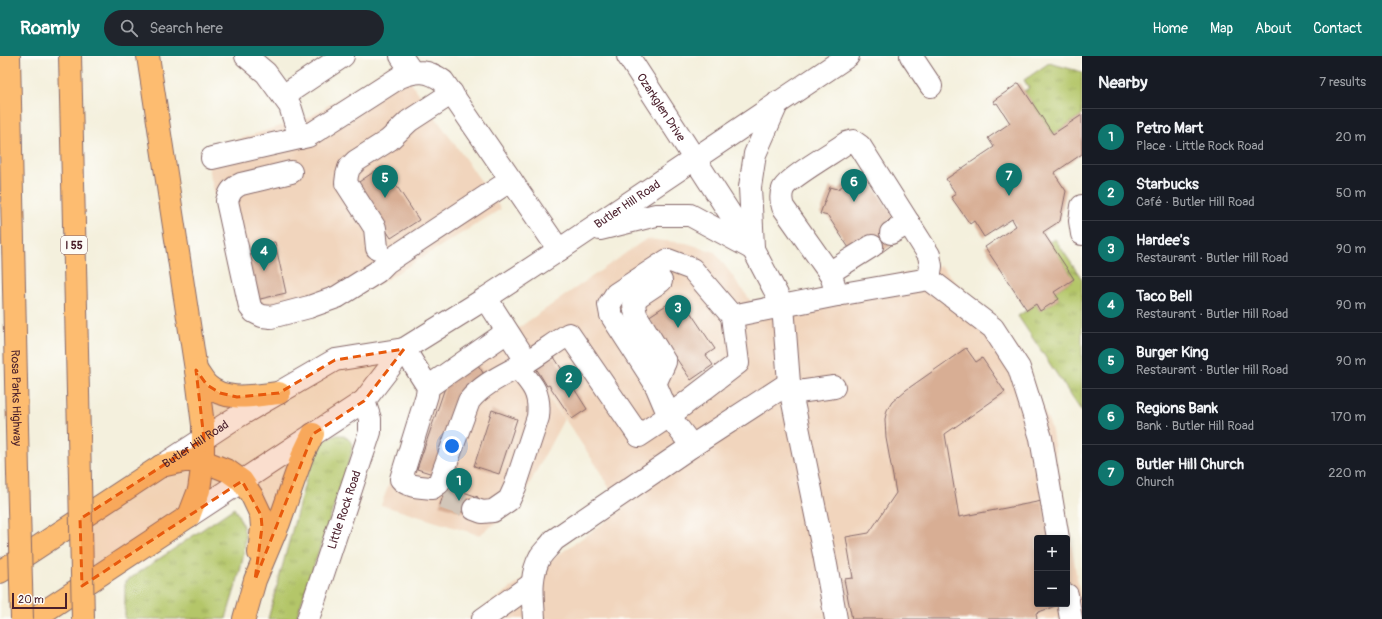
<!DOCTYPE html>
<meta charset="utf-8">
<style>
:root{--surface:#171b24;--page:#20242c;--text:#f1f3f6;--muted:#9ea1a6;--line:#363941;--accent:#0f766e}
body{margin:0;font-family:Pangolin,sans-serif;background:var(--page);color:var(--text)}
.controls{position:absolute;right:12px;bottom:12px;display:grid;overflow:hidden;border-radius:4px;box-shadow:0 2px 6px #0003}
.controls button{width:36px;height:36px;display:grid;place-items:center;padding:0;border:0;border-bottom:1px solid var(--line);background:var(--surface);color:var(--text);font:20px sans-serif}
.scale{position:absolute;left:12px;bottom:10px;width:55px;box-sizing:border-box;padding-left:4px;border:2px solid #4a1f2b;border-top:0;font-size:11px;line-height:14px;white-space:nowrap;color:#4a1f2b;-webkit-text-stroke:3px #fdfcf7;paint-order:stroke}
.you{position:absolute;left:452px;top:390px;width:14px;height:14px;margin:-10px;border:3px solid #fff;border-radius:50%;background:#1a73e8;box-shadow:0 0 0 6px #1a73e833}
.badge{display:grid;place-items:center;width:26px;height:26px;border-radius:50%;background:var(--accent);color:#fff;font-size:13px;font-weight:700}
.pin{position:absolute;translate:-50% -33px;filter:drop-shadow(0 1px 2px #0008)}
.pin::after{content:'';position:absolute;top:21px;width:14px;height:12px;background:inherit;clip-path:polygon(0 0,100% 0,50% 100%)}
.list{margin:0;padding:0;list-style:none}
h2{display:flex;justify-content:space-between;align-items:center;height:52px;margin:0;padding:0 16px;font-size:17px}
h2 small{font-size:13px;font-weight:400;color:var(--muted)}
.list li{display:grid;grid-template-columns:26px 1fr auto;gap:12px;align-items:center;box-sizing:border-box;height:56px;padding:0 16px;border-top:1px solid var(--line)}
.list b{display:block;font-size:15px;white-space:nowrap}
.list p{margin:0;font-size:13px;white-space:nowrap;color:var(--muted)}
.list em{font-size:13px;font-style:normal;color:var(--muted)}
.icon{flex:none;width:22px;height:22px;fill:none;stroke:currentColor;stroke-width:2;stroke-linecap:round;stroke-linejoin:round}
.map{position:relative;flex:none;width:1082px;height:563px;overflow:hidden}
header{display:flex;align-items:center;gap:24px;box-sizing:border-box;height:56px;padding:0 20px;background:var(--accent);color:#fff}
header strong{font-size:19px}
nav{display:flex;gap:22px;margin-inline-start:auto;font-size:14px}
.search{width:280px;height:36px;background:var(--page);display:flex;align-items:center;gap:10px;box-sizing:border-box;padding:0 14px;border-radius:22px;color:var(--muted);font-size:15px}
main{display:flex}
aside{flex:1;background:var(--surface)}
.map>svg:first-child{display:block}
</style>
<header>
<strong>Roamly</strong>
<div class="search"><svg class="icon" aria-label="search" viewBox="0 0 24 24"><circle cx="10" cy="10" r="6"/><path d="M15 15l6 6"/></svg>Search here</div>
<nav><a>Home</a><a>Map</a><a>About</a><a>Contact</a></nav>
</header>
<main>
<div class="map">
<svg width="1082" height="563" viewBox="0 0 1082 563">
<defs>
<pattern id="grass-tufts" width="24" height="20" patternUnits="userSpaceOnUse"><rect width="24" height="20" fill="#b4c669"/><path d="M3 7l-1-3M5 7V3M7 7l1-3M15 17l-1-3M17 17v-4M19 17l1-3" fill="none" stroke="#94a057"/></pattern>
</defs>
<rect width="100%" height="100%" fill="#fdfcf7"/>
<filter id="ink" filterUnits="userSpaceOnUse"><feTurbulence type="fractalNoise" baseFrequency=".025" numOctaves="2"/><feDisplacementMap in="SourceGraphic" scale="8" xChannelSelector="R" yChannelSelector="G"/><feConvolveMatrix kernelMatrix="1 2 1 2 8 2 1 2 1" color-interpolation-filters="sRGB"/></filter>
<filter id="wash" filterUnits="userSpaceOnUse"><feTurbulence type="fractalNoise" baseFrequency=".012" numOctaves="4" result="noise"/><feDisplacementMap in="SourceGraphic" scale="16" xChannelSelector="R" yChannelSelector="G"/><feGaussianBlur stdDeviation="0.9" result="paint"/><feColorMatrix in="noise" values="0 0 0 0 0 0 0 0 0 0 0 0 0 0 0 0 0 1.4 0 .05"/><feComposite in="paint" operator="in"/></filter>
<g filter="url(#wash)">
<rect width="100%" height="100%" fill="#f4f0dd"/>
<path fill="#f1d5bd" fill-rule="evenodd" d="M396,6L501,153L379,228L334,252L245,261L204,94L310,61Z
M646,183L686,187L715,196L753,248L941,210L1019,295L1051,371L1082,551V563H467L622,454L596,409L531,313L514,275ZM1037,482H1067V548H1037Z
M502,275L564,363L516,453L479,479L381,449L429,324Z"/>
<path fill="url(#grass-tufts)" stroke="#7f724a" d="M1049,7L1082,16V59L1053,78L1024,35L1029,32L1024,24Z
M1055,183L1082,223V356L1018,260L1036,248L1040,255L1059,243L1054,236L1074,223L1049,186Z
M337,379H342C350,383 353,386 352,396L296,563H268L311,405C317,391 321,384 337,379Z
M234,452C239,460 243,468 245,478C247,501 232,540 226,563H125V526Z"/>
<g id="blocks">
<path fill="#d8ae94" d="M1019,27L1053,78L1082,59V98L1054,117L1066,135L1060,165L1043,176L1074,223L1054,236L1059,243L1040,255L1036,248L1027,254L985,191L1016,170L1012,163L984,181L974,165L970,168L951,141L956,138L946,123L994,91L988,82L1010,67L997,47L995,48L993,45Z
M381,111L393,131L396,129L419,164L391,182L356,128Z
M864,115L893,160L885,168L897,185L878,199L866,181L849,192L828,160L820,158L830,131L838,133Z
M275,186L286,237L256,244L246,200L268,195L267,187Z
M677,242L681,249L684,247L715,293L706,299L713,309L691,324L674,299L669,303L648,261Z
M966,292L976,306L982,302L1005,336L945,378L959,461L1042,445L1049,482H1037V548H1061L1036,557L1037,563H852L844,523L853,522L846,481L869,477L896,437L886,382L885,363L887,354L892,346L906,334Z
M554,301L587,353L572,363L549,329L547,330L536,312Z
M476,306L487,323L436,419L417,413L447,326Z
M492,354L517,363L499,418L474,410Z
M446,430L478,441L472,459L440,449Z"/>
</g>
</g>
<g filter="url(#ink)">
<use href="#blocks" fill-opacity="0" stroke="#866869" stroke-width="1"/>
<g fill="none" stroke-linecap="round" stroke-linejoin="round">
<path stroke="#d2c6b9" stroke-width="22" stroke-dasharray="22 11" stroke-linecap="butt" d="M443,442L474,453"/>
<g stroke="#866869" stroke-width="24">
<g id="minor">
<path d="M246,0L266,17L290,50L300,82"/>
<path d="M401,0L412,16"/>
<path id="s1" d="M628,0L753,193L783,250L789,327L824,498L836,563"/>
<path d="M911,0L931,30"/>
<path d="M283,40L343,0"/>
<path d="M212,102L308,80L400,21C417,14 428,14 443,25L559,194"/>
<path d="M291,116L241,128C232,132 230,136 227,145L250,251L254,256L262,260L271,261L309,251L337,241L377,216L387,206L511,124"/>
<path d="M1082,150L1080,165L1082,178"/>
<path d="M600,173L656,159H690L751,192"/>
<path d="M891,177L909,167"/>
<path d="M753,191L750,131L755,98L778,46"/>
<path d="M377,192L375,172L346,127L347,119L349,112L356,105L389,84L409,65L452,37"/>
<path d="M668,204L692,213L732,260L738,307L669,360L655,327L611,259L609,249L616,238Z"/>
<path d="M829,217L872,190"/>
<path d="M837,239L831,219L783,151C781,145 780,140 783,133C788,122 834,96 846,87L853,85L860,90L929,199L931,210L929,223"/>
<path d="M486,242L527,306"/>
<path d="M732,260L837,239L929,223L993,272L1019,312L1041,382L1058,482"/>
<path d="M404,293L428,331L427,339L401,423C407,431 422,431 432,432L439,427L469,345C483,327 506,318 525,307C540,298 554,287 569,278L639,380L669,360L692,390"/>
<path d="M655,328L665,306L636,259L634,249L637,241L661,225"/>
<path d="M428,331L507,276"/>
<path d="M791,337L834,331"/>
<path id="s2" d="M162,410L232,364L335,304L404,293"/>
<path d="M474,453L482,456L493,455L509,444L515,431L538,361C541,337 532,328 517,311"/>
<path id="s3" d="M189,460L364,345L404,293L486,242L559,194L848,0"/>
<path d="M1067,539L1071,563"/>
<path id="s4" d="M308,563L370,376V363L364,345"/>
<path d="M483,563L532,528"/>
<path d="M534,563C533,542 529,521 540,501C544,495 550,490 554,484L692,390L789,327"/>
</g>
</g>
<g stroke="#866869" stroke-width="24">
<path id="major" d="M0,516L161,410
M33,563L189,460"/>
</g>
<g stroke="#866869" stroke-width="24">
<g id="highway">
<path id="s5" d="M9,0L18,417"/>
<path d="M70,0L79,378"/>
<path d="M148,0L196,314L203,369V405L199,434L189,460"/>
<path d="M196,314C200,319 203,325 207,329C226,347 256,339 279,337"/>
<path d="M161,410L184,405H203L228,415L242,425L252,440L261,459L262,471L259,497"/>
<path d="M244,563L255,524L279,467L302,401L313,378"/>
</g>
</g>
<use href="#minor" stroke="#fff" stroke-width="22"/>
<use href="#major" stroke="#fdbc6f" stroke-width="22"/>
<use href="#highway" stroke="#fdbc6f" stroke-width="22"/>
<g stroke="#866869" stroke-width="24" stroke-linecap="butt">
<path id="highway-bridge" d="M79,378L83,563
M18,417L22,563"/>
</g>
<use href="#highway-bridge" stroke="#fdbc6f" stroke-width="22"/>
</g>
</g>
<path fill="#e8590c" fill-opacity="0.2" stroke="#e8590c" stroke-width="3" stroke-dasharray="8 5" stroke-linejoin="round" d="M404,293L364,345L313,378L255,524L262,471L261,459L242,425L82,530L80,463L204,383L196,314L207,329L220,337L237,341L279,337L335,304Z"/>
<g text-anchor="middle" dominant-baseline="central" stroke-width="3" stroke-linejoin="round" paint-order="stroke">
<rect fill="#fdfcf7" stroke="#806168" stroke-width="1" x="61" y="180" width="26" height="18" rx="3"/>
<g font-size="11" font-weight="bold" fill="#4a1f2b">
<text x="74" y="189">I 55</text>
</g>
<g font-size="12" fill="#4a1f2b" stroke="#fdfcf7">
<text stroke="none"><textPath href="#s1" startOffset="61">Ozarkglen Drive</textPath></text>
<text stroke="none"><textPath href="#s3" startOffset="541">Butler Hill Road</textPath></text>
<text stroke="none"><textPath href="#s5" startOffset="342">Rosa Parks Highway</textPath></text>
<text stroke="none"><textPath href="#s2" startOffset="40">Butler Hill Road</textPath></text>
<text stroke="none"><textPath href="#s4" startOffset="115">Little Rock Road</textPath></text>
</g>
</g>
</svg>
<div class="controls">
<button>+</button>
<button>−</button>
</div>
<div class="scale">20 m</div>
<div class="you"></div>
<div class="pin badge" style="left:459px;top:445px">1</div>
<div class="pin badge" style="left:569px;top:342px">2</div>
<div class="pin badge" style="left:678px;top:272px">3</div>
<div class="pin badge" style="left:264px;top:215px">4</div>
<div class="pin badge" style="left:385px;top:142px">5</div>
<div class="pin badge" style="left:854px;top:146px">6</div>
<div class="pin badge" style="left:1009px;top:140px">7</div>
</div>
<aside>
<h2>Nearby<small>7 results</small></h2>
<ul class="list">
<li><span class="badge">1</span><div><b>Petro Mart</b><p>Place · Little Rock Road</p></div><em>20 m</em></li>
<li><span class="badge">2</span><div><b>Starbucks</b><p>Café · Butler Hill Road</p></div><em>50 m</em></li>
<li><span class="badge">3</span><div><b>Hardee's</b><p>Restaurant · Butler Hill Road</p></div><em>90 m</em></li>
<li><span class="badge">4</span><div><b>Taco Bell</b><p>Restaurant · Butler Hill Road</p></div><em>90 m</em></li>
<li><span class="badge">5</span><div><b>Burger King</b><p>Restaurant · Butler Hill Road</p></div><em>90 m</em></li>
<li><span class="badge">6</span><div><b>Regions Bank</b><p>Bank · Butler Hill Road</p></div><em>170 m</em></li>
<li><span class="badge">7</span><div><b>Butler Hill Church</b><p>Church</p></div><em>220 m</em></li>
</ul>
</aside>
</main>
